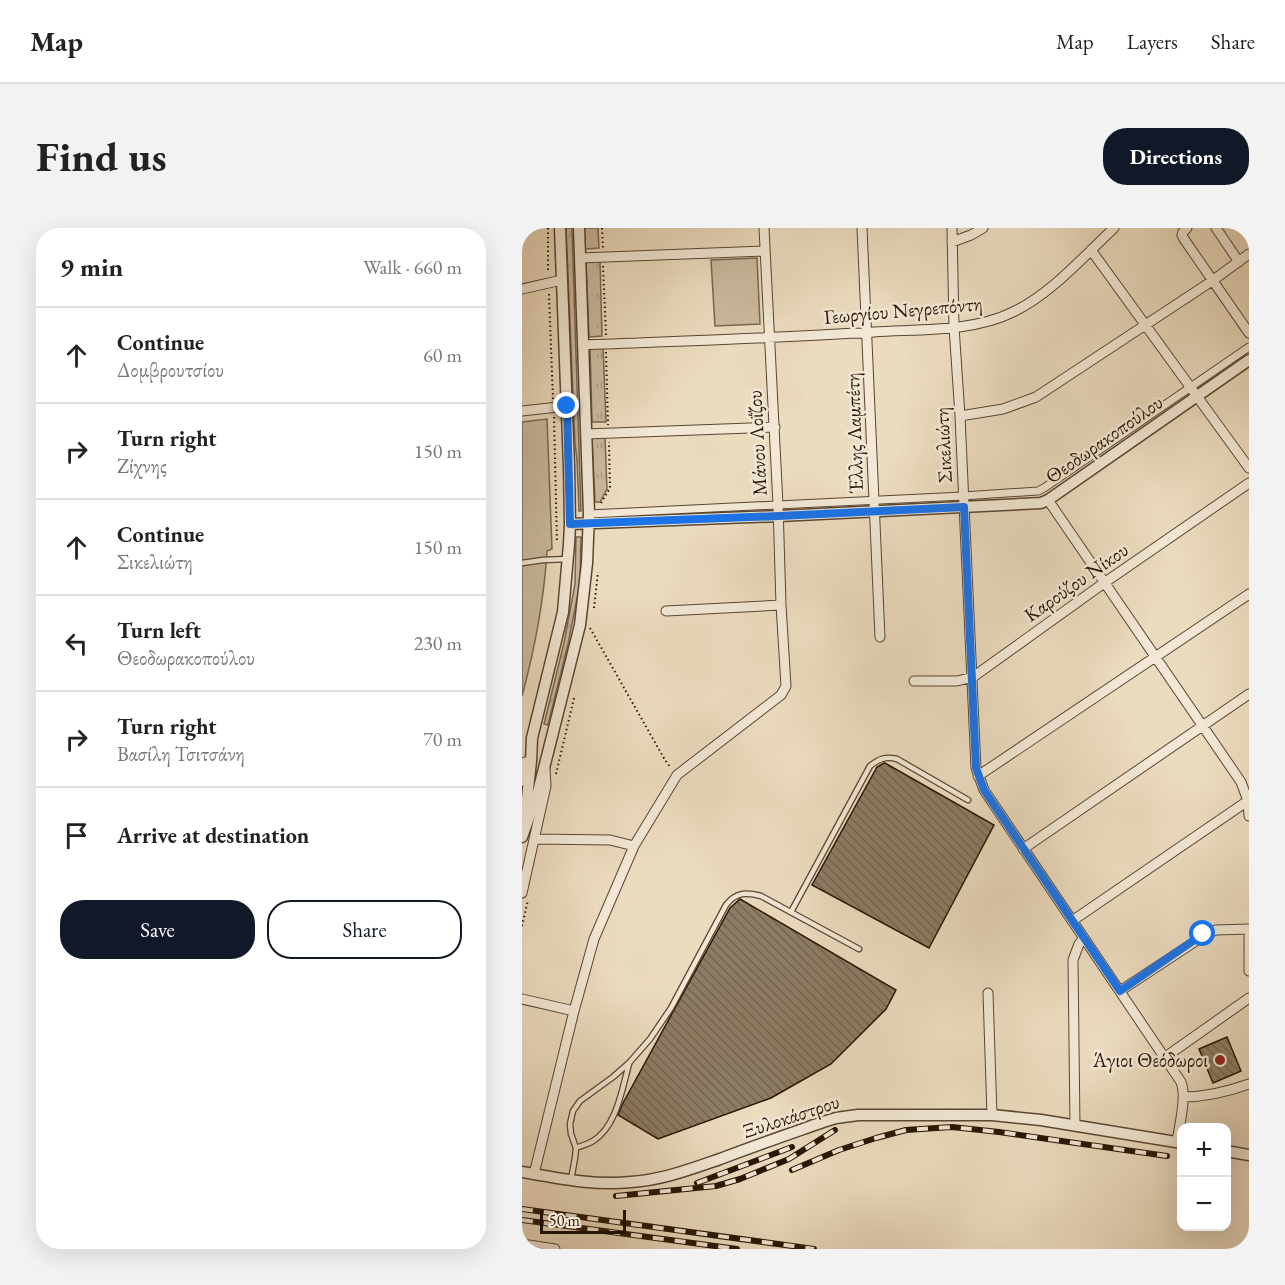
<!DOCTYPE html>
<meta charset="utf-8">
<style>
:root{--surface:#fff;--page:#f2f2f2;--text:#222;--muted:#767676;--line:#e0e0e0;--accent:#111827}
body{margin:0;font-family:"EB Garamond",serif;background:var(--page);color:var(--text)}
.controls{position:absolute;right:18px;bottom:18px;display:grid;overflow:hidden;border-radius:12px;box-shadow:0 6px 24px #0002}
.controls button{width:54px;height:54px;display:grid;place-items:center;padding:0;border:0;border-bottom:2px solid var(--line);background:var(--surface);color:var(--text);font:30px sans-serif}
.scale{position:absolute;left:18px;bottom:15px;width:86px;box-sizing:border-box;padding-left:6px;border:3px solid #281503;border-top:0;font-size:16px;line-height:21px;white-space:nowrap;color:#281503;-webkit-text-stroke:4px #f2e8d5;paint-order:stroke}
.stop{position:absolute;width:18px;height:18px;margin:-14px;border:4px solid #1a73e8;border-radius:50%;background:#fff}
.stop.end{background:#1a73e8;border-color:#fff;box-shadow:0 2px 6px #0008}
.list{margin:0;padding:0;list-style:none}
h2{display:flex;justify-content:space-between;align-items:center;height:78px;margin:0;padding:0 24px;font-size:26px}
h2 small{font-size:20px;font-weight:400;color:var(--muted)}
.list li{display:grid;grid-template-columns:39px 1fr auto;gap:18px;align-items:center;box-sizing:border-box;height:96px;padding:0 24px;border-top:2px solid var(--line)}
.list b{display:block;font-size:22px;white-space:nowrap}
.list p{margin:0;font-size:20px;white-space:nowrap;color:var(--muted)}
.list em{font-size:20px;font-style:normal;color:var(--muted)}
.actions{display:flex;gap:12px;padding:18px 24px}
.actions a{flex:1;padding:14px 0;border:2px solid var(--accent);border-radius:24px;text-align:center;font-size:21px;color:var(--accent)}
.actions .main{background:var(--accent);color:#fff}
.icon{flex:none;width:33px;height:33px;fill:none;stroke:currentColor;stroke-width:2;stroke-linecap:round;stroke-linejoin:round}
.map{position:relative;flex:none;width:727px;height:1021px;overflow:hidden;border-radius:24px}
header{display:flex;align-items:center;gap:36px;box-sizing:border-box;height:84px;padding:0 30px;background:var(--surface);border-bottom:2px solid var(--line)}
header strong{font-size:28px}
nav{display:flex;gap:33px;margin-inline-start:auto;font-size:21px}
.intro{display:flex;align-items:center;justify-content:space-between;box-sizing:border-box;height:144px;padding:0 36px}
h1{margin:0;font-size:42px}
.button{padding:15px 27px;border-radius:24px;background:var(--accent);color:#fff;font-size:21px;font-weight:700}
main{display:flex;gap:36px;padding:0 36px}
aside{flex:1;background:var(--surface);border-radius:24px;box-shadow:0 6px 24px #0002}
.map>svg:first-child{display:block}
</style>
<header>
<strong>Map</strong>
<nav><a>Map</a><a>Layers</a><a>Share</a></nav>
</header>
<div class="intro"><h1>Find us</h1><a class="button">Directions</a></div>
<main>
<aside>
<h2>9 min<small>Walk · 660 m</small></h2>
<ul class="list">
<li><svg class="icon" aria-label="ahead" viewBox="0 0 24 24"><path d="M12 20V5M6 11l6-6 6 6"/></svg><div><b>Continue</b><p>Δομβρουτσίου</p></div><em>60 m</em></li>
<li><svg class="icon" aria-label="right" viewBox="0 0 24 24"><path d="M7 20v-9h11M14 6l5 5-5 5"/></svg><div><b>Turn right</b><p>Ζίχνης</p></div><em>150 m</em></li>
<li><svg class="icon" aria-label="ahead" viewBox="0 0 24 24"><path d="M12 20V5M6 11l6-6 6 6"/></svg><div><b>Continue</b><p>Σικελιώτη</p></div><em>150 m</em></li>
<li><svg class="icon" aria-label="left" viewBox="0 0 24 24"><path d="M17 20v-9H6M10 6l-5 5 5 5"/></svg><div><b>Turn left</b><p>Θεοδωρακοπούλου</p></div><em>230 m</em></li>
<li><svg class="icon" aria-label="right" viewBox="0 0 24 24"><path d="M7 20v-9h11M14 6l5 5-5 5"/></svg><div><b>Turn right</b><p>Βασίλη Τσιτσάνη</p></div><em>70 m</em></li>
<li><svg class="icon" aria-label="arrive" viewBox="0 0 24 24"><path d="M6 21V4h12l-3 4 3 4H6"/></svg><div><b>Arrive at destination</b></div></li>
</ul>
<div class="actions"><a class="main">Save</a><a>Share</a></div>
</aside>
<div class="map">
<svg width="727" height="1021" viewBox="0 0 727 1021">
<defs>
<pattern id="grass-tufts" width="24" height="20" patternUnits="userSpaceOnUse" patternTransform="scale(1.5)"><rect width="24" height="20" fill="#cab99f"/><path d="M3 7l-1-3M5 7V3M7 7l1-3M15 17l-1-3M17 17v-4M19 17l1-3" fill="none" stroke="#ae9e87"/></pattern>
<pattern id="building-back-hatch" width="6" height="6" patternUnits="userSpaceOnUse" patternTransform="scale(1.5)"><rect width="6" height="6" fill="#8d7c65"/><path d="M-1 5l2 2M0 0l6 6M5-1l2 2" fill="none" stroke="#736451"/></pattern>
</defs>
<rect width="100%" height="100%" fill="#ebdbbf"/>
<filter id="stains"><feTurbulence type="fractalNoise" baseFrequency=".00333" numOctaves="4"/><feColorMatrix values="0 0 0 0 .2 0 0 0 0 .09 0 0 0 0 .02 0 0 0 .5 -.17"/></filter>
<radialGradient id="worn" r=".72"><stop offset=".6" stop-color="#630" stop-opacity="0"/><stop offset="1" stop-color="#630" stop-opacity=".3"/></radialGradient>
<path fill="url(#grass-tufts)" stroke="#796751" stroke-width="1.5" d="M44,0H50L59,283H57L55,233L53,215Z
M62,0H76L77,20L63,21Z
M64,33H78L80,108L67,109Z
M81,118L84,194H70L68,119Z
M70,210H83L85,261L78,274H73Z
M54,309H59L58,355L46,416L26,497L22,496L42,415L53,356Z"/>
<path fill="#cab99f" stroke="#796751" stroke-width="1.5" d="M235,30L238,96L193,98L189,32Z
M25,191L30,321L25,323C22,372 13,420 0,468V194Z"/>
<path fill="url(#building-back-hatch)" stroke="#281503" stroke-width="1.5" d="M362,535H363L472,597L407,720L290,657L355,539Z
M218,671L374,762L364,781L309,836L249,870L136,911L96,887L101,875L208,680Z
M705,809L719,843L691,855L677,821Z"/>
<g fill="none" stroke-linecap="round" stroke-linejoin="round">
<g stroke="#594632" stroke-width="7">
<path id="service" d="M0,335L21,332L46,331
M269,684L348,538C357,531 363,528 375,531L446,572
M54,920C59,918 66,916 71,913C95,898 100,861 107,836
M49,952L53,930L54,920L49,906L48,896L51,883L58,873L91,849L107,835L128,811L149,780L204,677C214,664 224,664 239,668L337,721"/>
</g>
<g stroke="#594632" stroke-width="9">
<path id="pedestrian" d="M67,286L441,268L516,263L522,260L727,119"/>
</g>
<g stroke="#594632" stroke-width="11">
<path id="minor" d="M340,0L358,409
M430,0L432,99L438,188L454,540L462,562L659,854C665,869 657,898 655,914
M665,0L661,4L660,7L662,11L727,105
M694,0L717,34
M430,14L449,7L461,0
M569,22L727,240
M58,30L243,23
M0,61L40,52
M61,117C158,113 255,110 352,104C397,101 451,104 491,84C529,66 562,28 592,0
M0,183L45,178
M438,188L481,181L514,169L690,53L727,26
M64,206L253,199
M526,272L719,554L726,573L727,588
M144,383L259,377
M392,453H435L451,449L582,355L727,255
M456,548L727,366
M0,553L3,534
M13,611L88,612L112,618
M501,621L727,466
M0,665L24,558L23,541
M550,693L727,572
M727,708V743
M598,763L686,705L694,702L727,701
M466,765L470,887
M0,771L52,783
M642,830L727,770
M661,869C684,869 705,864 727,856
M553,898L551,732L557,716L562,710
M12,946L52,783L72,711L112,618L155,547L259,467L264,458L259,377L256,277L242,0
M0,1016L33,1021"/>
</g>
<g stroke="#594632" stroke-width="13">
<path id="tertiary" d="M48,296L257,288L519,275L526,272L727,132
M4,590V580L9,533L10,510L41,384L47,316L48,296L47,238L38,0
M0,609L16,564L58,397L65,335L67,286L57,0
M704,923L727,927
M0,944C35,950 73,958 109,954C140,952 169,941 198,931C232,918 267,906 301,894L314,890L336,887H470L519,892L660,915"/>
</g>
<path stroke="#281503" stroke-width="2" stroke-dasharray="1.5 3" stroke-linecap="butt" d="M26,0V45
M80,0L81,20
M81,38L84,107
M27,66L31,171
M84,124L86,197
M32,189L35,315
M79,275L88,260L87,214
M72,380L76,344
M68,400L143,532L149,540
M34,546L52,470
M0,698L6,672"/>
<use href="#service" stroke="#f2e8d5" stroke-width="4.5"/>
<use href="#pedestrian" stroke="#f2e8d5" stroke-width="7"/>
<use href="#minor" stroke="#f2e8d5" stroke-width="9"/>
<use href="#tertiary" stroke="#f2e8d5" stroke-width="10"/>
<g stroke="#281503" stroke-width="6">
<path id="rail" d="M270,942L317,922L354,910L384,902L430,899L477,904L645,928
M175,955L270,919
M94,968L194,958L218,951L267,931L313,902
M0,981L292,1021
M0,992L215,1021"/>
</g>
<use href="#rail" stroke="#f2e8d5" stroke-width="4" stroke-dasharray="11" stroke-linecap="butt"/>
</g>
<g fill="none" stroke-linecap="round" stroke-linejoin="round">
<path stroke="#1a73e8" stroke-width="8" d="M45,178L48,296L257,288L442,279L454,540L462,562L598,763L681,706"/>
</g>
<circle fill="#8f2418" stroke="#f2e8d5" stroke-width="2" cx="698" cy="832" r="6"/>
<g text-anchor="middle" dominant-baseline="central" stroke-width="5" stroke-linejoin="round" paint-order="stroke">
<g font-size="20" fill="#281503" stroke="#f2e8d5">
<text transform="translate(381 82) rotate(-5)">Γεωργίου Νεγρεπόντη</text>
<text transform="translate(332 205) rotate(-92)">Έλλης Λαμπέτη</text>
<text transform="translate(582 211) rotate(-35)">Θεοδωρακοπούλου</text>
<text transform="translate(235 215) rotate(-93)">Μάνου Λοΐζου</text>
<text transform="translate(421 217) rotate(-93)">Σικελιώτη</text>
<text transform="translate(554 354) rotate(-35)">Καρούζου Νίκου</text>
<text transform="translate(269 888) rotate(-18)">Ξυλοκάστρου</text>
</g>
<g font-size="20" fill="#281503" stroke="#f2e8d5" text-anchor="end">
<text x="686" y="832">Άγιοι Θεόδωροι</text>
</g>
</g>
<rect width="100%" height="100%" filter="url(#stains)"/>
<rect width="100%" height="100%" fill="url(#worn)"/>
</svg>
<div class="controls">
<button>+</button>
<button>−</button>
</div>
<div class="scale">50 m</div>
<div class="stop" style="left:681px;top:706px"></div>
<div class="stop end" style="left:45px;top:178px"></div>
</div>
</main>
